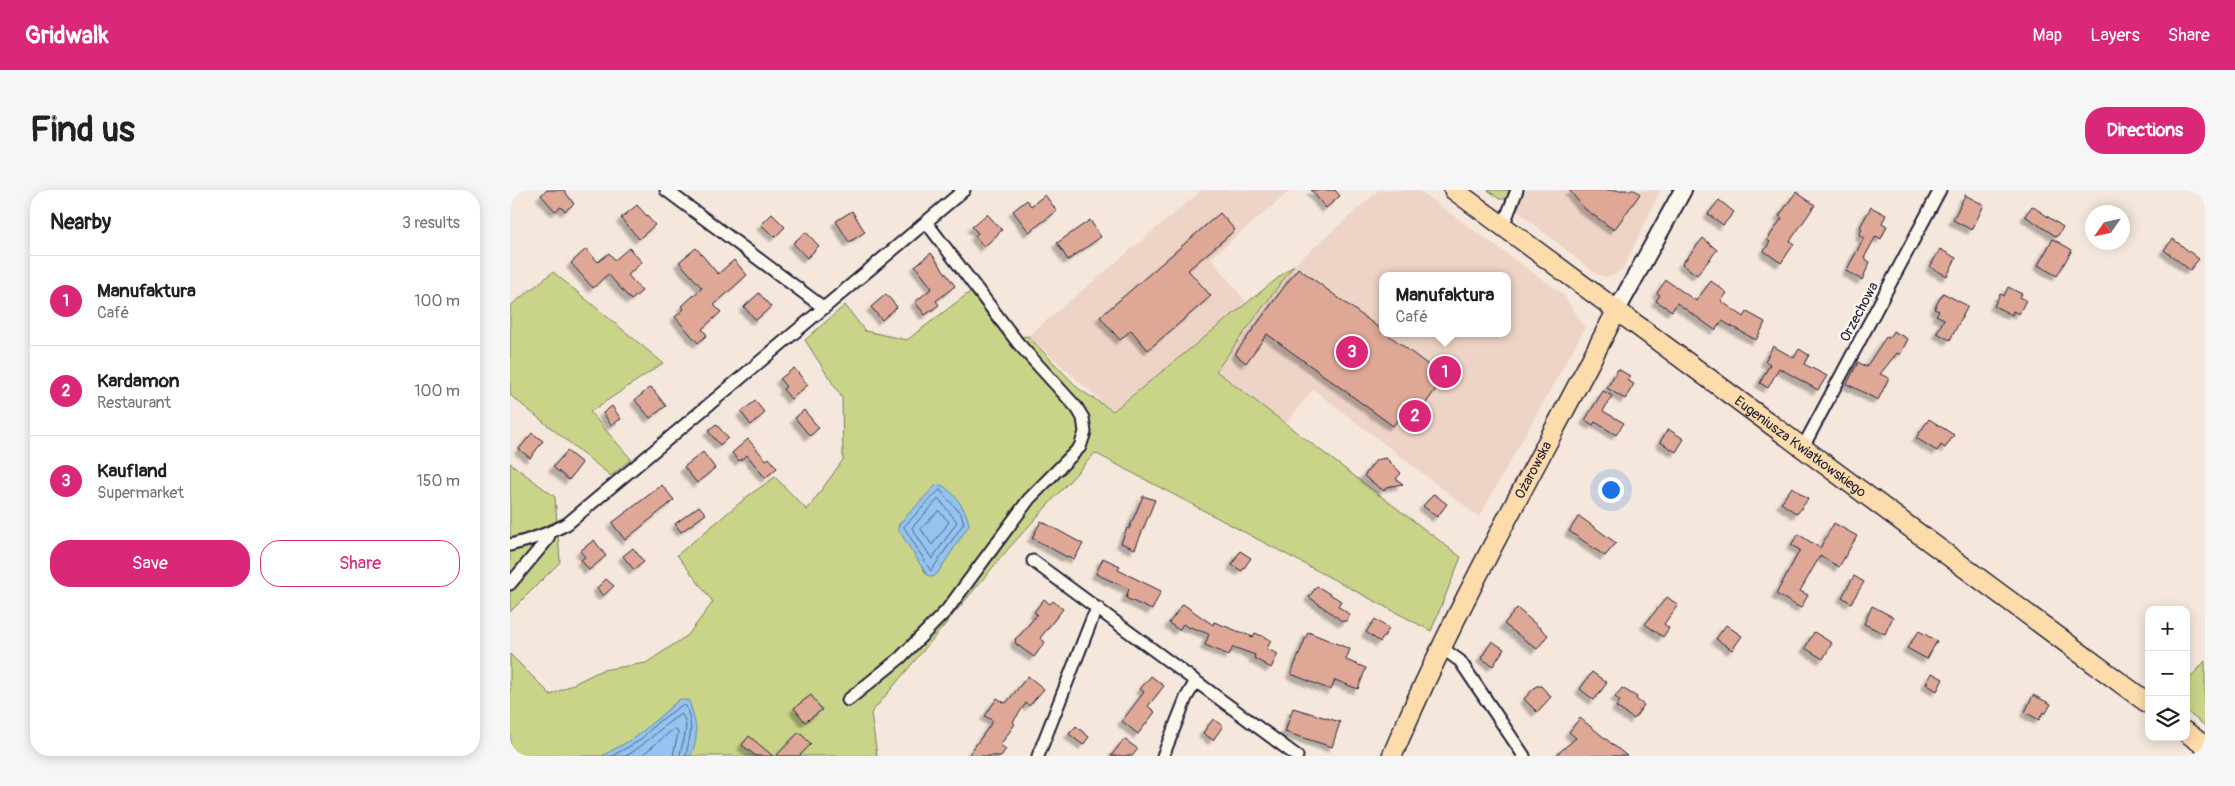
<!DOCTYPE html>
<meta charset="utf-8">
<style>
:root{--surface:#fff;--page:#f6f6f6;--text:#202124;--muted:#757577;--line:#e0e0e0;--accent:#db2777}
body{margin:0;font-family:Pangolin,sans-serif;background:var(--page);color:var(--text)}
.controls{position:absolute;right:15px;bottom:15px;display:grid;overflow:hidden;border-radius:10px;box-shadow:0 2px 12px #0003}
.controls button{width:45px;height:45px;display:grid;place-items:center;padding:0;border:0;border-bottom:1px solid var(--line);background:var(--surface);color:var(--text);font:25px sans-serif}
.compass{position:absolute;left:1575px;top:15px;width:45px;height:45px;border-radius:50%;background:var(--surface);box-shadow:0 2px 12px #0003;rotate:236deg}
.you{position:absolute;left:1100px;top:299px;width:18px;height:18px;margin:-12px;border:4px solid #fff;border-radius:50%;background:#1a73e8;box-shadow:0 0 0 8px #1a73e833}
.badge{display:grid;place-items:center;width:32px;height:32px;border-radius:50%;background:var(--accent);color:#fff;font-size:16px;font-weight:700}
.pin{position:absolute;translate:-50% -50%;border:2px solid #fff;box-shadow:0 1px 5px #0006}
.popup{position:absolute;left:869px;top:82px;width:132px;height:65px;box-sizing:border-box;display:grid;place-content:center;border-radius:10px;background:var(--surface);filter:drop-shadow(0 1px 4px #0005);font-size:16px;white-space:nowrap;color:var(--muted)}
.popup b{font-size:19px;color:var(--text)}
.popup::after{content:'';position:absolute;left:50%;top:100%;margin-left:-10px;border:10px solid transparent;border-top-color:var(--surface)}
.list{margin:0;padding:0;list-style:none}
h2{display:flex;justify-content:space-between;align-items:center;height:65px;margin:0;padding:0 20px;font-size:21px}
h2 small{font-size:16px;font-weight:400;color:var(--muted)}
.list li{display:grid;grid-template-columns:32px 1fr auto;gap:15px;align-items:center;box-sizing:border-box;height:90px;padding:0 20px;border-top:1px solid var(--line)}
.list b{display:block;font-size:19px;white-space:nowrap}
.list p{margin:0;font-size:16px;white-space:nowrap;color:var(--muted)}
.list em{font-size:16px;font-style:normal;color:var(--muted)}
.actions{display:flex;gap:10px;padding:15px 20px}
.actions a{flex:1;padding:11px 0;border:1px solid var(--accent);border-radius:20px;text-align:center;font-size:18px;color:var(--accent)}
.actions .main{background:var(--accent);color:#fff}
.icon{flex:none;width:28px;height:28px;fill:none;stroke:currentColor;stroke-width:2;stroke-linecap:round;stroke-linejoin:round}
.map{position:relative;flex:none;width:1695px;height:566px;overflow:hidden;border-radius:20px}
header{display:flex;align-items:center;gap:30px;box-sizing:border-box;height:70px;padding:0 25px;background:var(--accent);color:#fff}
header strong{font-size:24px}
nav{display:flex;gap:28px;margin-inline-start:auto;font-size:18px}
.intro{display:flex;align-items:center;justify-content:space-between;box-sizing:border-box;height:120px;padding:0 30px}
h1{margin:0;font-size:35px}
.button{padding:12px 22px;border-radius:20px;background:var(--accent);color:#fff;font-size:18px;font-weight:700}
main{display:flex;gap:30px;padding:0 30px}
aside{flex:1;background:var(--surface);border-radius:20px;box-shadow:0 2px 12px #0003}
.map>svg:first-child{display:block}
</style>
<header>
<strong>Gridwalk</strong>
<nav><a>Map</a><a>Layers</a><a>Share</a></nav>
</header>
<div class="intro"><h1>Find us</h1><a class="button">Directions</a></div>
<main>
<aside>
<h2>Nearby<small>3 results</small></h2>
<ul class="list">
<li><span class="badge">1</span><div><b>Manufaktura</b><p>Café</p></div><em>100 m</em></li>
<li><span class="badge">2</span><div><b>Kardamon</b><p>Restaurant</p></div><em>100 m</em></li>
<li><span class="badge">3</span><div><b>Kaufland</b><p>Supermarket</p></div><em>150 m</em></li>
</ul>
<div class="actions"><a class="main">Save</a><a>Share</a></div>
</aside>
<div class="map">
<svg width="1695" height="566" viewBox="0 0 1695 566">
<defs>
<filter id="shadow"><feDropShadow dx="-4.5" dy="4.5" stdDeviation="1" flood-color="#0004"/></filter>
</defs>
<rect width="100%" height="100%" fill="#f5e7db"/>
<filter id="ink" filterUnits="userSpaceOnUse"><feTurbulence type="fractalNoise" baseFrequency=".02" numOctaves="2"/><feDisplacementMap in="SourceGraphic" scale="10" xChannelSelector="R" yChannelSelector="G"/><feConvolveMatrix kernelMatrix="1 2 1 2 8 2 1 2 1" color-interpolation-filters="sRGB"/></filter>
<g filter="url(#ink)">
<path fill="#eed4c6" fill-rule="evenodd" d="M692,0H781L701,68L737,113L602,221L518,146Z
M869,0H908L1053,104L1075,138L969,327L803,199L776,234L706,181L784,75ZM872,86H998V143H872Z
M1010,0H1150V1L1113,79L1104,85L1094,87L1086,84L1005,19Z"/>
<path fill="#c9d488" stroke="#767b62" d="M978,0H999L997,9H989Z
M784,75L706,181L951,367L921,441L585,263L499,358L361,523L367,566H0V464L41,505L92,480L136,473L178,445L203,412L167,365L238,306L265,287L297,320L333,270L332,208L295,150L335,115L355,141L397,150L460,102L496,149L518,146L569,199L603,221Z
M43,82L153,173L80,222L121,269L101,286L0,205V116Z
M0,273L45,307L47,335L20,345L0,349Z
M48,344L50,372L0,422V403Z
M31,351L0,388V358Z
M1695,471V536L1676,521V493Z"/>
<path fill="#93c3ee" stroke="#6683a6" d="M431,295C443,300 458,322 459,335L427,384L423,387L417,385L388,339L389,334L425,296Z
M170,509L179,511C185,530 191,547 180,566H92L126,547Z"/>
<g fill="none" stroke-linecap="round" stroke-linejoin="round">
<path stroke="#4f6283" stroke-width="1" d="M430,300L451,324L454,333L421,381L394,337Z
M429,309L447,332L422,369L402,338Z
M429,321L439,332L422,355L411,339Z
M102,566L129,551L148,532L172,515L176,516C184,540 180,543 176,566
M116,566C136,555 151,536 171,524C182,535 171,553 170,566
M131,566L165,538L168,543L163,566"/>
</g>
<path fill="#dea796" stroke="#22223b" filter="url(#shadow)" d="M37,0H54L64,14L55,21L51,17L45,21L31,5Z
M801,0H825L830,6L816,18Z
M1059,0H1125L1130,4L1104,40L1075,19Z
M1286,2L1305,15L1280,51L1284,54L1271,73L1254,61L1260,52L1257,50L1272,28L1269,26Z
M535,5L547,21L519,42L503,21L517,10L521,16Z
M1455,5L1474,15L1462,40L1443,30Z
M1209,10L1224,22L1213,35L1198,24Z
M127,15L145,35L129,49L111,28Z
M1522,16L1553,37L1547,47L1515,26Z
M1361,17L1376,25L1372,33L1377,36L1371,49L1366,46L1354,68L1360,72L1352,90L1336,81L1354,48L1349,45L1352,39L1350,37Z
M342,21L355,42L339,52L326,31Z
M710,23L725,40L678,80L701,106L638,160L621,140L610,150L590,127Z
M262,24L275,37L265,47L251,35Z
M477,24L492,40L474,57L465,46L468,43L462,37Z
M580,30L591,47L558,70L547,53Z
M296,42L309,56L297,68L283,53Z
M1193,48L1207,60L1187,85L1172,74Z
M1543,49L1562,60L1547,86L1528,75Z
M1663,49L1689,69L1680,80L1654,60Z
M119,58L132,72L118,85L132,101L121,110L98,84L83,98L61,73L76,59L88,72L99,63L105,70Z
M186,58L208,84L224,70L237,85L204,115L211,122L192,139L197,145L188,153L165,127L174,119L172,116L192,98L169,72Z
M1430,59L1446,68L1437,86L1420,77Z
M421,63L445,96L426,111L429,115L415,125L405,112L422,98L405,76Z
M788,78L872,140V143H876L934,187L903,232L893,224L883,236L757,144L736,173L725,164Z
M1156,90L1186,111L1201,91L1217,103L1211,111L1234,127L1237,122L1255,132L1252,139L1246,150L1212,131L1205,140L1167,113L1162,121L1146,111L1150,105L1147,103Z
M1498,97L1512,104L1510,107L1516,110L1509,124L1503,121L1502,125L1484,116L1490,104L1494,106Z
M249,103L261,117L246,130L234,117Z
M1433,103L1458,116L1440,150L1427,143L1434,129L1426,125L1429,121L1424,119Z
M376,104L387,117L372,130L361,117Z
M1383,141L1398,149L1390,165L1387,163L1370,184L1379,188L1368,210L1337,194L1348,172L1356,177L1376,147L1379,148Z
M1263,156L1284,168L1289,159L1299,165L1294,174L1317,186L1308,200L1269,178L1258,198L1250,193L1260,174L1255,171Z
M284,178L298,195L281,209L273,199L276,197L270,189Z
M1108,179L1120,186L1117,190L1124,194L1115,209L1097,198Z
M141,197L156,216L140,228L125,210Z
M1093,201L1102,206L1093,221L1114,233L1106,245L1085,232L1083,235L1075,230Z
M245,211L255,223L241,235L231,222Z
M102,216L111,229L101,235L93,223Z
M294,220L309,238L300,246L285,228Z
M1419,229L1444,245L1435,258L1431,255L1427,261L1406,248Z
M206,234L218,248L210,255L198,241Z
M1158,239L1174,249L1166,262L1150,252Z
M22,243L33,251L20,268L9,259Z
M238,249L256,270L259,268L267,278L255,288L237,265L229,271L222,263Z
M57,261L72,273L59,290L43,277Z
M193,262L205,278L187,293L174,277Z
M876,268L891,283L886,289L893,294L876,297L874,301L854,286L866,270Z
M152,295L164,310L115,350L102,333Z
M1282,297L1298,309L1287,324L1271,313Z
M924,304L937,314L927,327L913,316Z
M633,306L645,310L625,359L611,353L617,338L619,339Z
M189,316L196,324L171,342L165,334Z
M1069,326L1106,353L1095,366L1059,341Z
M531,331L573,354L564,369L558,366L557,367L522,348Z
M1324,333L1347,346L1329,377L1310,366L1290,401L1298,405L1291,418L1266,404L1290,360L1281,355L1288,344L1310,358Z
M84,350L96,366L79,380L71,370L75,367L70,361Z
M123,358L134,372L124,380L113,366Z
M730,361L741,368L732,381L722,375Z
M593,368L610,376L608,380L651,401L642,420L616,408L619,399L586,384Z
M1344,386L1354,392L1341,413L1332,407Z
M96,389L104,396L93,406L87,398Z
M807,396L831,411L828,416L840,425L836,431H832L799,407Z
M1157,407L1168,415L1154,434L1159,438L1153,447L1135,434Z
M534,409L540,414L543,411L553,419L530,448L535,452L524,467L506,454L505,449L511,444L525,427L527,424L524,422Z
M673,414L703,435L704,432L743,447L745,443L761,450L757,459L768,464L761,478L744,468L745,465L723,457L719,465L695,455L699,444L680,437L679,438L673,434L669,440L659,433Z
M1362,416L1383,427L1375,444L1354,434Z
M1007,418L1038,445L1027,459L994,434Z
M865,429L879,439L870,452L856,442Z
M1216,435L1232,446L1222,460L1206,449Z
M1409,441L1427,451L1417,469L1397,458Z
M798,442L840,459L836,470L856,478L848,499L825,490L821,500L781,484Z
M1304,442L1322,453L1313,469L1295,458Z
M982,451L994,459L983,476L971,468Z
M1082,482L1097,493L1084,510L1070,499Z
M1422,483L1433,489L1427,501L1416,494Z
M518,486L534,499L519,516L516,513L503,532L505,534L490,555L496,559L491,566H458L483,531L475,526L487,508L495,513L497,512Z
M641,486L654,496L638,516L645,522L628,544L612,531L634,502L630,499Z
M1026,496H1031L1041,507L1027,522L1014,509Z
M1112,498L1127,507L1126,509L1134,515L1124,529L1106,517L1110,511L1105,507Z
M301,505L312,520L295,532L284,518Z
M1523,505L1541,514L1536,523L1533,522L1529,530L1515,522Z
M783,518L830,532L822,557L775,542Z
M1070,528L1117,566H1045L1066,548L1059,542Z
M703,529L713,536L703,550L693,543Z
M566,536L579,547L573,555L559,544Z
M289,542L301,554L289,566H266Z
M239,546L263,566H246L232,555Z
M614,549L628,559L622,566H601Z"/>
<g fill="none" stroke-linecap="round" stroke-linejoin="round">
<g stroke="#22223b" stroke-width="15">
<path id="street" d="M156,0L314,118
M993,36L1007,0
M1293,257L1430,0
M0,355C21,350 38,344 57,334L454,0
M523,371L787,566
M0,394L37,350L40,343
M932,458L950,471L1014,566
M338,510L390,468L437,420L519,309L570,257L575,242L573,228L567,218L508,153L416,32
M528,566L582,429L588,418
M653,566L676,508L686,491"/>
</g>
<g stroke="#22223b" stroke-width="20">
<path id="secondary" d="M1107,120L1173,0"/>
</g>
<g stroke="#22223b" stroke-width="22">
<g id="primary">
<path id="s1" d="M944,0L1639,514"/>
<path d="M1676,542L1695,556"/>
<path id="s2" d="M882,566C947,413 1031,268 1107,120"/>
</g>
</g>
<use href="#street" stroke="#fbf7ec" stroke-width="11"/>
<use href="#secondary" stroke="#fbf7ec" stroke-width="16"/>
<use href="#primary" stroke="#fddcac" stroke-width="19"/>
</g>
</g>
<g text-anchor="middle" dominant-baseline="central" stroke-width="4.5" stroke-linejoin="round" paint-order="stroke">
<g font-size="14" fill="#22223b" stroke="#fbf7ec">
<text transform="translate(1349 122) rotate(-62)">Orzechowa</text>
<text stroke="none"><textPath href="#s1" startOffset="431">Eugeniusza Kwiatkowskiego</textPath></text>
<text stroke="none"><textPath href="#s2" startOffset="319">Ożarowska</textPath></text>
</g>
</g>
</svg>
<div class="controls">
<button>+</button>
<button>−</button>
<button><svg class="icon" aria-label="layers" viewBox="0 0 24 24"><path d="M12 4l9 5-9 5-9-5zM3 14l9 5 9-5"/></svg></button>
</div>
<svg class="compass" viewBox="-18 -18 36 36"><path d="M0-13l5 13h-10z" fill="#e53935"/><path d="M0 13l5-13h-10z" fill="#757577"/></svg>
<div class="you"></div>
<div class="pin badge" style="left:935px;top:182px">1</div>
<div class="popup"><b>Manufaktura</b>Café</div>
<div class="pin badge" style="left:905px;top:226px">2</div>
<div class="pin badge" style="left:842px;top:162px">3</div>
</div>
</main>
